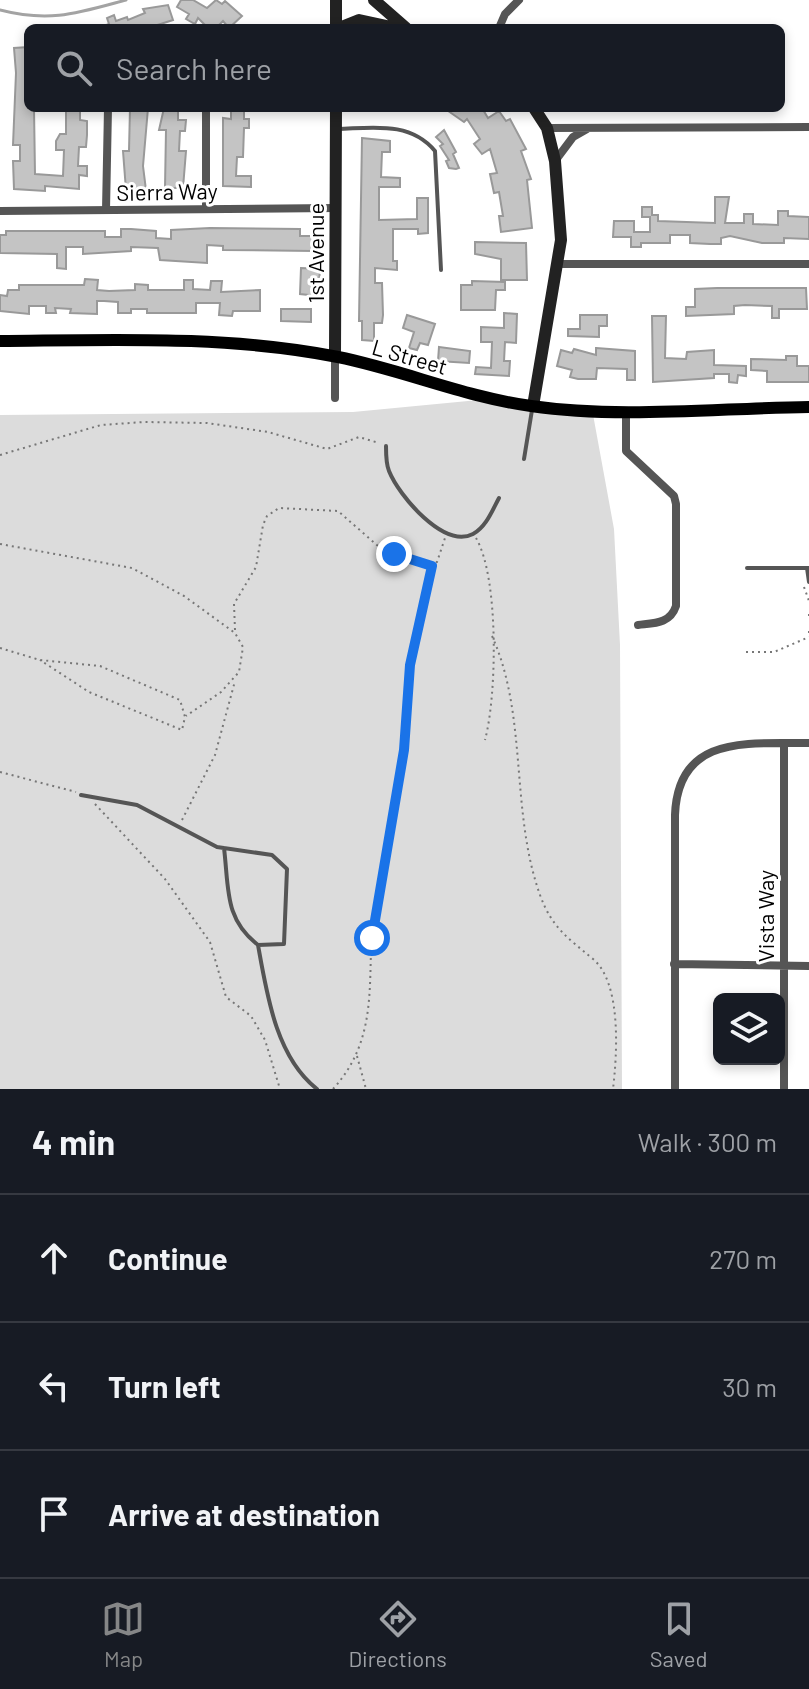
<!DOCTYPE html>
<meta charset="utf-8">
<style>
:root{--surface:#171b24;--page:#20242c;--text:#f1f3f6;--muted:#9ea1a6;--line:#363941;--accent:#858687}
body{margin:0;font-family:Barlow,sans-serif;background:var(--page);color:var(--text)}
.controls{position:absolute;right:24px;bottom:24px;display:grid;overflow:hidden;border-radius:12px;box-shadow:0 4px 12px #0003}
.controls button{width:72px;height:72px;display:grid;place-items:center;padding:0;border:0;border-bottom:2px solid var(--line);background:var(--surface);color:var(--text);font:40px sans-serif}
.stop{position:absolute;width:24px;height:24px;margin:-18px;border:6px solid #1a73e8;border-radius:50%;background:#fff}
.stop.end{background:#1a73e8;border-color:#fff;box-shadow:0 2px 8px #0008}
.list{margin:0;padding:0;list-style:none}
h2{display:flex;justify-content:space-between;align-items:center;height:104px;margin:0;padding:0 32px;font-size:34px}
h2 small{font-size:26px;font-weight:400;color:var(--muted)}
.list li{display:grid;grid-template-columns:52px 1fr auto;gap:24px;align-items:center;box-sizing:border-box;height:128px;padding:0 32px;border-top:2px solid var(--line)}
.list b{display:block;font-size:30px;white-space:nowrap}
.list em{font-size:26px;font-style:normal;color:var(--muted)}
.icon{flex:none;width:44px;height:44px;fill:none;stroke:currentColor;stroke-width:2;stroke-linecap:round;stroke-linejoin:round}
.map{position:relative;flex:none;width:809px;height:1089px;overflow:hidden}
.search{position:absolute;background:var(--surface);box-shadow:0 4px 12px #0003;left:24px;right:24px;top:24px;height:88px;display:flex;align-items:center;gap:20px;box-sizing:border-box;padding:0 28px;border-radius:12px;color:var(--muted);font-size:30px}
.sheet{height:488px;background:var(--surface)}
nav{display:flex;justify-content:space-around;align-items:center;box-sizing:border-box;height:112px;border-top:2px solid var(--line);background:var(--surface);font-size:22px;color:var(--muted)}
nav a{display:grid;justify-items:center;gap:4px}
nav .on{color:var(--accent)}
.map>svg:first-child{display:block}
</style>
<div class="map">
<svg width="809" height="1089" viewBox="0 0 809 1089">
<rect width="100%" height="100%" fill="#fff"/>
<path fill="#dcdcdc" d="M489,399L592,409L614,529L620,645L622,1089H0V415L353,412Z"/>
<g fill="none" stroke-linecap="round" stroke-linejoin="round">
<path stroke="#a3a3a3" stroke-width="3" d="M0,10C50,23 78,13 126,0"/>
</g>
<path fill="#c4c4c4" stroke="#999" stroke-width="2" d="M181,0H193L207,8L216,0L222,4L225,1L242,16L229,28L223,21L216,28H208L198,18L195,24L186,19L189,14L177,7Z
M168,5L173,20L148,28H99L109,24L107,18L114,15L116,21L127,17L128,20L145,13L143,9Z
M28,47V108H34L35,174L63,176L64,150H56V141L60,134H66V108H80V120L87,121V135L86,147H79L78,166H87V176L79,175V189L45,186V191L14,189L13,161H20V145H13L16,73L14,48Z
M130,108H148L143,166L146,190H126L123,151H129Z
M164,108H178V120H186L185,131H180L179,151H186L183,188H165L166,130H159Z
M231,108H244V119H249V128H244L243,157H237L236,176H251V187L223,186V118L231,119Z
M444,108H482L488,118L499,111L506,121L510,119L526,149L521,151L531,179L527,180L532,228L501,232L499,216H503L499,192L494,193L490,174L497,173L490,149L482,154L474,144L480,139L467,119L464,122Z
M444,130L456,152L453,154L459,168L456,169L449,168L446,161L449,160L440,146L443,144L436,137Z
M362,138L390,141V152H382L381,177L400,178V187H379V220L417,219V198H428V233L418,234V229H393V261H397V270L375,268V283H382L383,315L382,323H374V341L362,340V321H359Z
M715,197H729L725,223H744V214H753V224L778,225V211H788V216L809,217V239L784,238V243H762L730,236L721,238V244H710L690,243V235H670V243H641V247H631V237H613L614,221H634V232H650V217H642V207H652V215H658V221L715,223Z
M210,228L300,229V236H314L313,251L223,250V246L207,245V263L160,260L158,248L131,247V251L83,254V247H66V269L57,268V254L0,253V235H6V231H105V237H121V229H131L156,231V238L171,239V230Z
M475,242L526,243L527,280H501V259L475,254Z
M301,268L320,269L318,296L300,294Z
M85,279L98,280L97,290L109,291L135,290V284L148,285V290H184V280H193V289L210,290L211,281H222L221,292L260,290V311H233L232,316L219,315L220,303H196V313H147V309H131V313H118V302L104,301H97V314L70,313L71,309L55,308L56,313H46V306H29V314L0,311V295L7,296L8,290H19V285H84Z
M472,281L505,282V290H496L495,310H461V285H472Z
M717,288H806L807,309H779V318H772V306L745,305L734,306V314L686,316V307H695V289Z
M281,309H311V322L281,321Z
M504,313L517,314L516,343L505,342L504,361H510L509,376L475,374L476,367L491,368L492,342H481V327L504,328Z
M407,315L435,324L428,345L420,343L417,350L409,348L414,332L403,328Z
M580,315H607V326H599V337L568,336V329H580Z
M652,316H666L665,358L686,359L687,352L714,350V365L746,366V376L738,375L737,383L729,382V374H714V378L653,382Z
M439,347L470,351L469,363L438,361Z
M596,348L635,351V380H627V369L597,368L596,379H578L570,377L572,370L557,366L561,350L572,353L574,349L596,355Z
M786,356H797V366H809V382H767V371L751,370V359L786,360Z"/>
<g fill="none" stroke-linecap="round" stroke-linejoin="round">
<path stroke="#777" stroke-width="2" stroke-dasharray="2 4" stroke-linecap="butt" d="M0,455L101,425L144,422L207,423L268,432L327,449L359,437L379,443
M476,538C499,577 497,695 485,740
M0,544L132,568L184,596L235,633L243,647L239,672L221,692L186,716
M804,587L809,601
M809,614V619
M235,630L234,604L256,567L263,525L267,516L279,508L338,511L386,553L403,555L426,566L437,562L445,538
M809,631V635
M492,636C528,716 510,811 540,895C552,928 568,938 593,959C622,983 617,1056 613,1089
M0,648L40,660L100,666L180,700L185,717L182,730L89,692L40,660
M746,652H774L809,637
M0,772L76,792
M95,804L165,879L210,942L226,997L251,1016L265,1040L280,1089
M182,820L215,755L235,681
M357,1056L366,1089
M333,1089C384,1033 364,969 375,903C384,853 397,804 404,753C406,733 404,712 407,692C411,650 423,608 432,566"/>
<path stroke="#555" stroke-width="4" d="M338,129C373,128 410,121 435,151L441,270
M386,446C386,454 386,464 389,471C399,496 444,549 473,534C486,527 492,511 499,498
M524,459L532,410
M747,568H809
M807,568L809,582
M81,795L137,805L217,847L272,855L287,869L284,944L258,945C224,919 229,888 224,848
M258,945C267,995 276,1057 317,1089"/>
<path stroke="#555" stroke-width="8" d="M499,28L505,14L519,0
M206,108V209
M547,128L809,127
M555,161L573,137L587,129
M106,210L108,108
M0,211L335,208
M560,264H809
M335,398V356
M626,411V451L674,496L676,504V606C670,624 654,623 638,625
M784,744V1089
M674,964L809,966
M675,1089V815C678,733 750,744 809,743"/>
<path stroke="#222" stroke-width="12" d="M374,0L406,28
M336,28V0
M339,28L359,20L396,28
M335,356L336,108
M533,406L561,240L555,161L547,128L534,108"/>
<path stroke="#000" stroke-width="12" d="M0,341C112,340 227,335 338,357C403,370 465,397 531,406C621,419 718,408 809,407"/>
</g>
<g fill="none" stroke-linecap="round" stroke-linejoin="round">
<path stroke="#1a73e8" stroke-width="10" d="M372,938L404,750L410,665L432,566L394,554"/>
</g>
<g text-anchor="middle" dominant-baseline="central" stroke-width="6" stroke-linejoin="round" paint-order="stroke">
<g font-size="22" fill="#000" stroke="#fff">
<text transform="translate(167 191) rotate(-1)">Sierra Way</text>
<text transform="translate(315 253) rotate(-90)">1st Avenue</text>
<text transform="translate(410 356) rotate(16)">L Street</text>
<text transform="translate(765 916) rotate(-90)">Vista Way</text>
</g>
</g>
</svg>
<div class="controls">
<button><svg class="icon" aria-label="layers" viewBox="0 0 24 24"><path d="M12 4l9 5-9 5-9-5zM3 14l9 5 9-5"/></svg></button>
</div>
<div class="stop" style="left:372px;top:938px"></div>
<div class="stop end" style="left:394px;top:554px"></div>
<div class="search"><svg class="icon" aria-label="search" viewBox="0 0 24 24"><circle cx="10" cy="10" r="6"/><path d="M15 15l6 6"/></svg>Search here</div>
</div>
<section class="sheet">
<h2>4 min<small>Walk · 300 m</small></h2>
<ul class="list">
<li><svg class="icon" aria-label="ahead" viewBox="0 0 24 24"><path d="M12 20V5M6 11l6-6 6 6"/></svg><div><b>Continue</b></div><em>270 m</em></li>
<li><svg class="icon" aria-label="left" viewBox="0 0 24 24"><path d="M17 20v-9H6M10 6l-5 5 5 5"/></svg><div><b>Turn left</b></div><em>30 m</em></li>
<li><svg class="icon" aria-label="arrive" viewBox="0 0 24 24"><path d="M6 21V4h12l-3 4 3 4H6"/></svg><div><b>Arrive at destination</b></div></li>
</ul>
</section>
<nav>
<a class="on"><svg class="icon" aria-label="map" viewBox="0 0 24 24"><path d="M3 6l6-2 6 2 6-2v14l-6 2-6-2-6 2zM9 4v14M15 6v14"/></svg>Map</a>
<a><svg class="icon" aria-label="directions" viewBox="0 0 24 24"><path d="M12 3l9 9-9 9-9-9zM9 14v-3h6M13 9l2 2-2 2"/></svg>Directions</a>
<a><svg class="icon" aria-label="saved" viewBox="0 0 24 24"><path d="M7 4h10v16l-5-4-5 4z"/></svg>Saved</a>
</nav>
